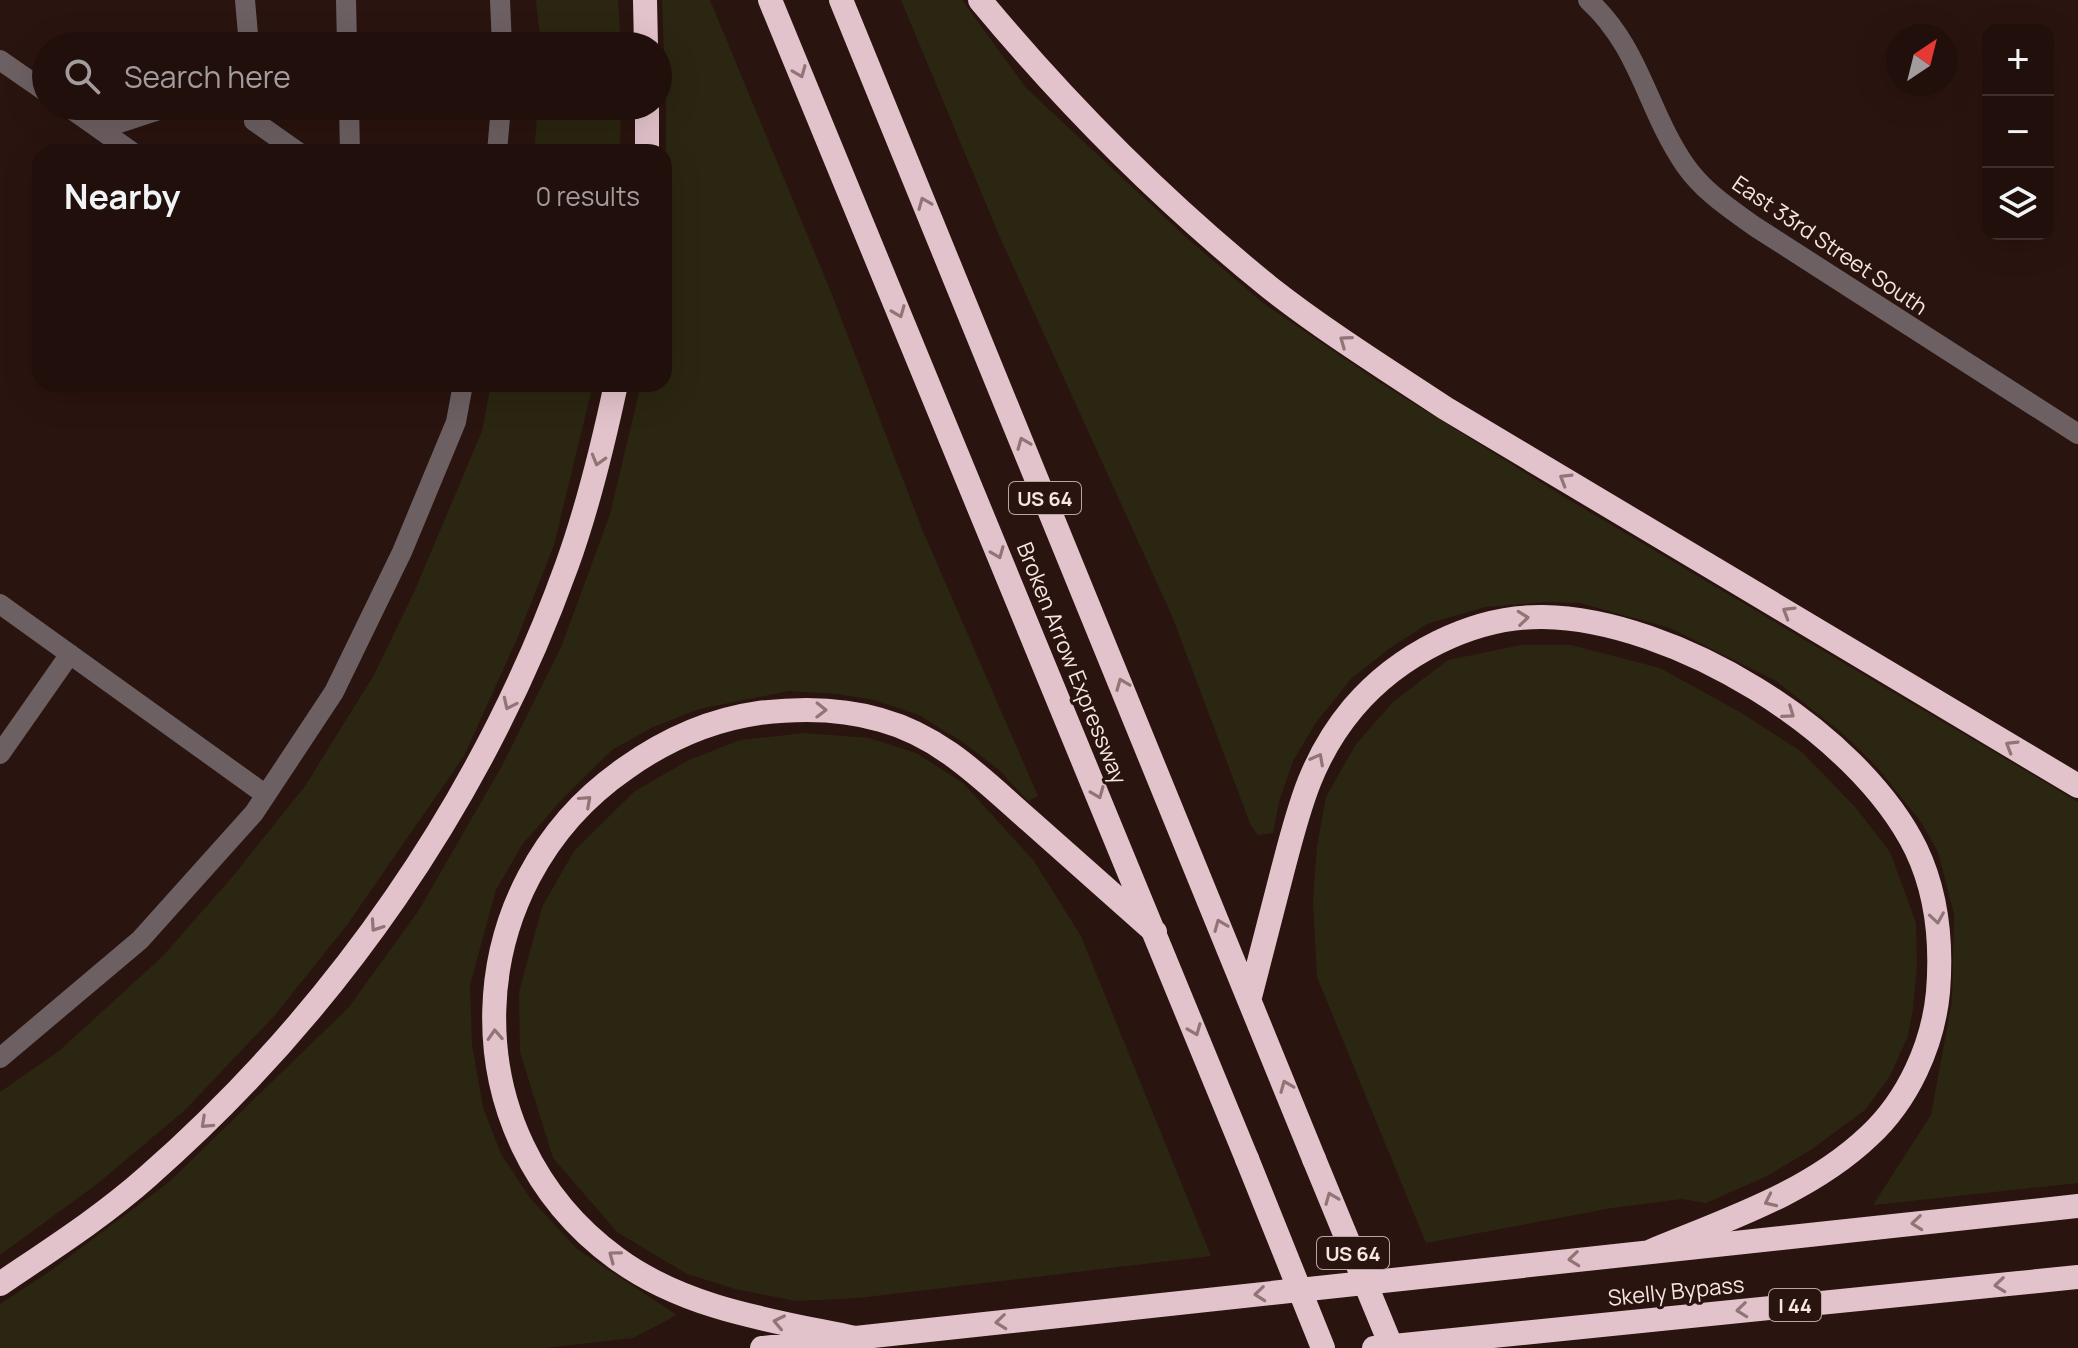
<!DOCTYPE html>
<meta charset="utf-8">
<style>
:root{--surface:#200f0b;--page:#281814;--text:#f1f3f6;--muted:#a29c9d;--line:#3d2f2c}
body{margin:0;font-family:Manrope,sans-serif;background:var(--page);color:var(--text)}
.controls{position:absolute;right:24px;top:24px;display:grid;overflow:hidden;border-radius:16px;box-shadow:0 8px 32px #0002}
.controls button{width:72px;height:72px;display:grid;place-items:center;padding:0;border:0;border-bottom:2px solid var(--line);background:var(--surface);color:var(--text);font:40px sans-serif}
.compass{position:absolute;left:1886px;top:24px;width:72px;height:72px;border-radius:50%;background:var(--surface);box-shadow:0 8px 32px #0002;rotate:35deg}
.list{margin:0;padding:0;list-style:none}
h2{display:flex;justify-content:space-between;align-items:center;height:104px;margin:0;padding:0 32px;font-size:34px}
h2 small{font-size:26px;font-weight:400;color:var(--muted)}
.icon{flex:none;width:44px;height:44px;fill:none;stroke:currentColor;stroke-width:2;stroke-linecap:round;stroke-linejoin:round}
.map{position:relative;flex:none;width:2078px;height:1348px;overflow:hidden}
.search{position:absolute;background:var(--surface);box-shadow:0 8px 32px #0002;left:32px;top:32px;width:640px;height:88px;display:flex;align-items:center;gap:20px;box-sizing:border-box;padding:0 28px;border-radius:44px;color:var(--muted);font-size:30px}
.panel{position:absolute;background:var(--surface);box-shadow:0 8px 32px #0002;left:32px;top:144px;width:640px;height:248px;border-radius:24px}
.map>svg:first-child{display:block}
</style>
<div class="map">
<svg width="2078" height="1348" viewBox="0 0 2078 1348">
<rect width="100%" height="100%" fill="#2a140f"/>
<path fill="#2b2611" d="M536,0H618L621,46H541Z
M662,0H710L833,297L922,529L1038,796L1028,801L999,770L964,743L919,715L874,700L837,694L789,691L699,709L651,728L612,750L564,797L522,845L496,890L470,985L472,1045L483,1107L501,1154L530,1198L577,1249L677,1315L633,1338L545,1348H0V1304L49,1272L169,1182L349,1007L419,910L503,764L562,645L610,514L641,384H664L666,110Z
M901,0H962L1026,88L1188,239L1263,303L1376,380L1566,498L2078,802V1183L1873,1205L1931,1115L1952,1001L1954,914L1938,852L1921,822L1877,767L1842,733L1776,681L1670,628L1580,603L1544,602L1485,607L1427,624L1390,648L1352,678L1317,721L1293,761L1279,802L1273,833L1258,835L1251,826L1172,616L999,235Z
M538,106H621L620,152H534Z
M491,384H593L554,545L517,639L464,756L347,925L275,1015L185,1110L97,1184L0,1255V1092L59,1051L162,957L233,876L305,786L374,675L415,590L482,431Z
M1521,645H1571L1660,668L1740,712L1802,752L1856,808L1890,852L1916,923L1917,965L1913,1009L1908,1036L1890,1076L1865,1110L1812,1149L1767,1176L1706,1203L1682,1199L1612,1208L1426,1243L1317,977L1313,901L1317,846L1326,797L1356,744L1394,701L1448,660Z
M805,733L869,738L916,753L963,783L1034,861L1081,936L1211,1256L859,1298L796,1301L735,1289L687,1274L617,1232L553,1158L520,1052L519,992L542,907L574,851L635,791L689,760L740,740Z"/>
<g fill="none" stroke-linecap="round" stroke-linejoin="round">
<path stroke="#6d6063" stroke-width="20" d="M245,0L249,46
M346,0L347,46
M500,0L502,46
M1588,0C1640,47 1647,110 1685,165C1703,191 1729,208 1754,226L2078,434
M0,60L46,92
M67,106L132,152
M253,106L254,121L298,152
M349,106L350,152
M101,129L171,106
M497,152L501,106
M0,604L266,795
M0,754L70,654
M0,1058L140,940L254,813L334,692L402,552L456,422L463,384"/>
<path stroke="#e3c3cb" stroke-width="24" d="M645,0L646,46
M770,0L1247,1159
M841,0L1314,1159
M980,0C1067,105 1163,201 1269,287C1325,331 1386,369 1445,408L2078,786
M647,152V106
M1250,997C1261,954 1272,912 1283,869C1299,808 1311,758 1353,708C1398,655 1472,616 1543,617C1674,619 1857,730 1916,849C1938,895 1942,943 1938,992C1933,1045 1908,1100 1869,1136C1809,1193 1726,1220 1651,1251
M0,1284C50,1250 102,1217 147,1177C335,1012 482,801 567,565C588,507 603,445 616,384
M855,1338C774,1321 685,1309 616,1258C448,1135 456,885 626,768C667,739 709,720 759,713C800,708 841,708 881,720C943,737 984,781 1030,821C1072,858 1113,895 1155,932
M762,1348L2078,1206
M1374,1348L2078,1277"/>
<path stroke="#e3c3cb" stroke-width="24" d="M1247,1159L1323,1348
M1314,1159L1392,1348"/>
</g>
<defs><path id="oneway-chevron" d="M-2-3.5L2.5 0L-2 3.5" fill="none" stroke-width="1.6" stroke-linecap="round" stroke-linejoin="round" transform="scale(2)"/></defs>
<g stroke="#907476">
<use href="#oneway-chevron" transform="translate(800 72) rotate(68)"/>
<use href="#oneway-chevron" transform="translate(924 203) rotate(-112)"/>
<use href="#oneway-chevron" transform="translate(899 312) rotate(68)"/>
<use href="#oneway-chevron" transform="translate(1345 341) rotate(-144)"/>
<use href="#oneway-chevron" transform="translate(1023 443) rotate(-112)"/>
<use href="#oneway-chevron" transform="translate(598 460) rotate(106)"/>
<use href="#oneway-chevron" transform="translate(1565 479) rotate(-149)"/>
<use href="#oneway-chevron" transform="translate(998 553) rotate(68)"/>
<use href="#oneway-chevron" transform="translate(1788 612) rotate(-149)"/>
<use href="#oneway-chevron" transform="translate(1523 618) rotate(-6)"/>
<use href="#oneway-chevron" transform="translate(1122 684) rotate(-112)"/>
<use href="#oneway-chevron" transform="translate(509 704) rotate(115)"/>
<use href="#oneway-chevron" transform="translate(821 710) rotate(1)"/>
<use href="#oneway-chevron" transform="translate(1789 713) rotate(35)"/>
<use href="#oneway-chevron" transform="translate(2011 746) rotate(-149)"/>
<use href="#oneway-chevron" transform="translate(1318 759) rotate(-62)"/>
<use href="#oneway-chevron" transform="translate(1098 793) rotate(68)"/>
<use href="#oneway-chevron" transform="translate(586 801) rotate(-42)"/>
<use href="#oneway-chevron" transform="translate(1937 918) rotate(81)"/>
<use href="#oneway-chevron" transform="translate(1220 925) rotate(-112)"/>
<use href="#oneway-chevron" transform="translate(376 926) rotate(124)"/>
<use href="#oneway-chevron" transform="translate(1195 1030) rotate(68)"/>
<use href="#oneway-chevron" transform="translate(495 1035) rotate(-93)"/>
<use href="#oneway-chevron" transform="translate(1286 1086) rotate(-112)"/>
<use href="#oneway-chevron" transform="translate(206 1123) rotate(137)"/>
<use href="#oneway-chevron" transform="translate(1331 1198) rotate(-112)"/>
<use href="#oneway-chevron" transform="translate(1770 1201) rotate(155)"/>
<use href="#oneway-chevron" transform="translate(1917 1223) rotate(174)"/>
<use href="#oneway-chevron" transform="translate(614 1256) rotate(-143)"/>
<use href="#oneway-chevron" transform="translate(1574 1259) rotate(174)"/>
<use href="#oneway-chevron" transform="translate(2000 1285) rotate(174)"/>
<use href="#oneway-chevron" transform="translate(1260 1294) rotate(174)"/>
<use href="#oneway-chevron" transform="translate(1742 1310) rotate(174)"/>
<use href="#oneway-chevron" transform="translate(779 1322) rotate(-168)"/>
<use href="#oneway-chevron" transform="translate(1001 1322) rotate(174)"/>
</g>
<g text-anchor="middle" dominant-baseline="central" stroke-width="6" stroke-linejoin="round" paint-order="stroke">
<g fill="#2a140f" stroke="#b9a6a3" stroke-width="2">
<rect x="1009" y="482" width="72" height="32" rx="6"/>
<rect x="1317" y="1237" width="72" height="32" rx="6"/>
<rect x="1769" y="1289" width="52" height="32" rx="6"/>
</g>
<g font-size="20" font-weight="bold" fill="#f6e5e2">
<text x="1045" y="498">US 64</text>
<text x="1353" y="1253">US 64</text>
<text x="1795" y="1305">I 44</text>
</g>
<g font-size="22" fill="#f6e5e2" stroke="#2a140f">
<text transform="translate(1830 245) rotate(34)">East 33rd Street South</text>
<text transform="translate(1072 663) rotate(68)">Broken Arrow Expressway</text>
<text transform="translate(1676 1291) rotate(-6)">Skelly Bypass</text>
</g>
</g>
</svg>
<div class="controls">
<button>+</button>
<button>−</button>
<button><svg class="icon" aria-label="layers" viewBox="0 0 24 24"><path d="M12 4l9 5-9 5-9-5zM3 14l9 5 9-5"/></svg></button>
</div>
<svg class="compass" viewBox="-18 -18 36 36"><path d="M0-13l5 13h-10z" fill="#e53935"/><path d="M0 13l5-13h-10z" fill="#a29c9d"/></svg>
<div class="search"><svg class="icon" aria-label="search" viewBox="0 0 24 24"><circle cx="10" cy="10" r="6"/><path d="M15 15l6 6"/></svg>Search here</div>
<section class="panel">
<h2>Nearby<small>0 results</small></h2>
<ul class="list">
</ul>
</section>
</div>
